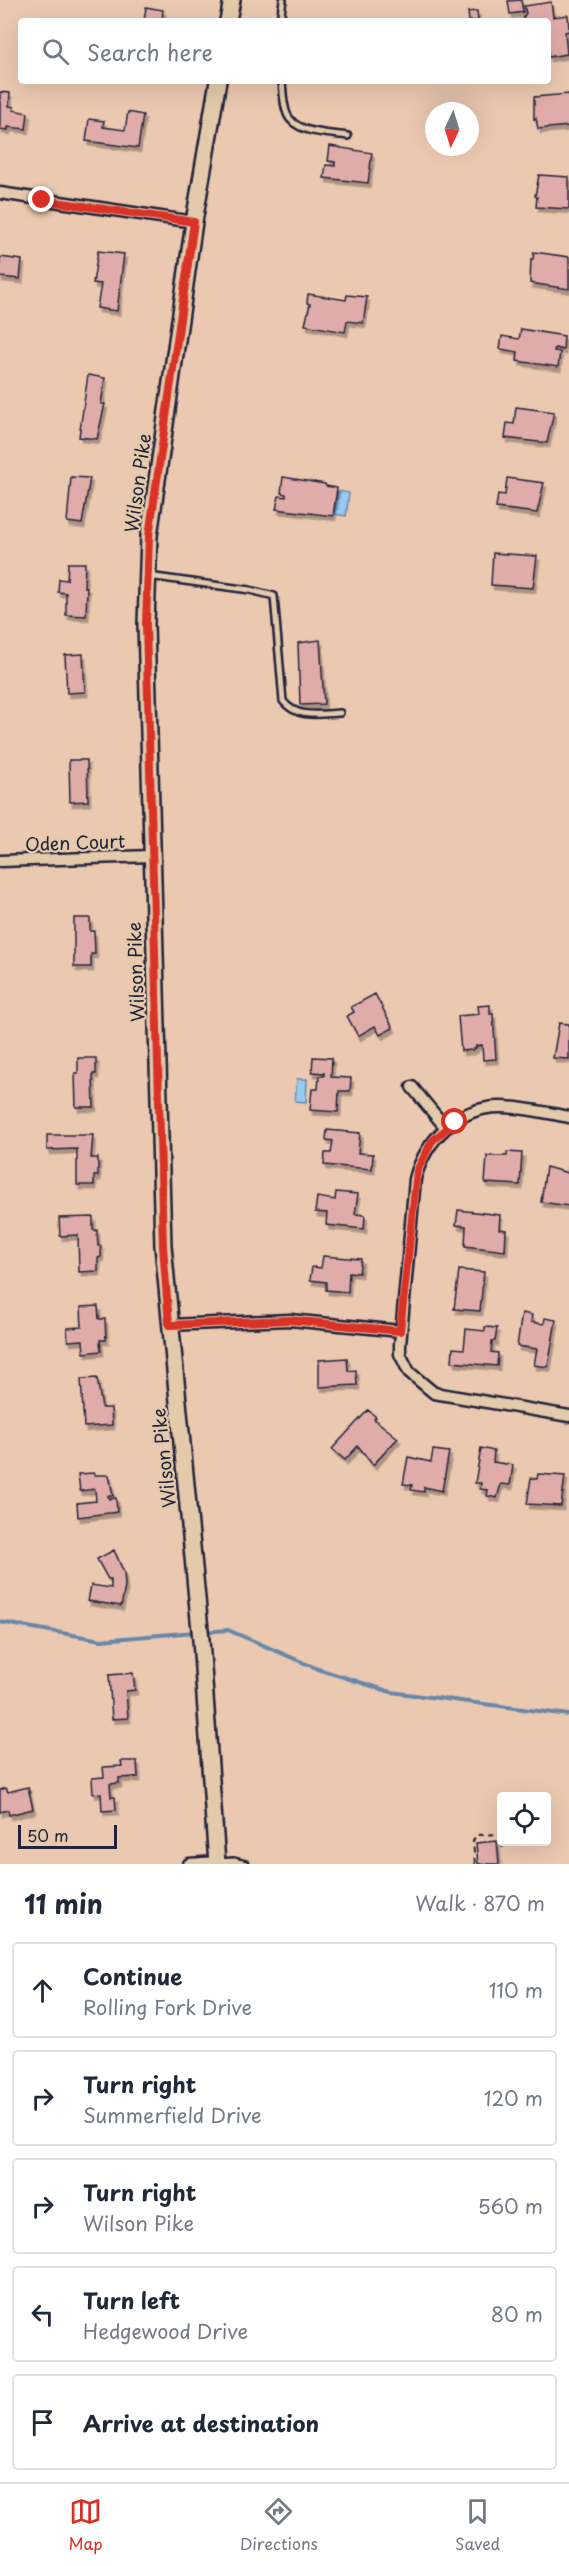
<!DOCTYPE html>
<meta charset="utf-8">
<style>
:root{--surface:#fff;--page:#f6f6f7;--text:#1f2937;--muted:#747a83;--line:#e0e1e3;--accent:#d93025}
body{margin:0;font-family:"Playpen Sans",sans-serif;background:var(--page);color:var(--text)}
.controls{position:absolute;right:18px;bottom:18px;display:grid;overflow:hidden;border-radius:6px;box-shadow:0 6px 24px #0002}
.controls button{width:54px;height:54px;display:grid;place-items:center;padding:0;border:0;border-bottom:2px solid var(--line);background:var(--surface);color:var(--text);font:30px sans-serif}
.compass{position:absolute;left:425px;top:102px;width:54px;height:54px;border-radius:50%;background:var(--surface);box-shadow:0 6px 24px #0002;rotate:184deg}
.scale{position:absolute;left:18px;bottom:15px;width:99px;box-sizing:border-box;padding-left:6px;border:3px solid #22223b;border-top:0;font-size:16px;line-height:21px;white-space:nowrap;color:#22223b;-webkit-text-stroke:4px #e3caab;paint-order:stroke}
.stop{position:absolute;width:18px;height:18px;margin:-14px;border:4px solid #d93025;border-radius:50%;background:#fff}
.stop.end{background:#d93025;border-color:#fff;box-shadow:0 2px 6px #0008}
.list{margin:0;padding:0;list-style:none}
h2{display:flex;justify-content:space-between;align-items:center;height:78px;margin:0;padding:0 24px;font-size:26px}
h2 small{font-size:20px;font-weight:400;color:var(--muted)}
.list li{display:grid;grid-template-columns:39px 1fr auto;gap:18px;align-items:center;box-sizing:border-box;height:96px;margin:0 12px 12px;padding:0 12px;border:2px solid var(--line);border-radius:6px}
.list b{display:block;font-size:22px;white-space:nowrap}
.list p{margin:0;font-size:20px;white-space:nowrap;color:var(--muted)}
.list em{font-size:20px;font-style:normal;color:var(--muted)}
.icon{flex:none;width:33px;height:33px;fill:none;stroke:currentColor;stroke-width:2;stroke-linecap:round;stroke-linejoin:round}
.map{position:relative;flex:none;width:569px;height:1864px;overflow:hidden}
.search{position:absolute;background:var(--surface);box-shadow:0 6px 24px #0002;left:18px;right:18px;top:18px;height:66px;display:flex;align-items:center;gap:15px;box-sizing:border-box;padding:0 21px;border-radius:6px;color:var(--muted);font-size:22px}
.sheet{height:618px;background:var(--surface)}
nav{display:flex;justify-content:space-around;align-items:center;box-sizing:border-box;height:84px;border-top:2px solid var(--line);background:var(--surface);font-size:16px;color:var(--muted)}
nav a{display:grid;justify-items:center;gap:3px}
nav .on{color:var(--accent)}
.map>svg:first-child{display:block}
</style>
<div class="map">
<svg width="569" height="1864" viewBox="0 0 569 1864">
<defs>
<filter id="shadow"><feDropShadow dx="2.5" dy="4.5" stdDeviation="0" flood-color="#0004"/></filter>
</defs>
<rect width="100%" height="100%" fill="#ebc8b0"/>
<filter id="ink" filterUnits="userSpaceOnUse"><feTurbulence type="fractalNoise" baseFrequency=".0167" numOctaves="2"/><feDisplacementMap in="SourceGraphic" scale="12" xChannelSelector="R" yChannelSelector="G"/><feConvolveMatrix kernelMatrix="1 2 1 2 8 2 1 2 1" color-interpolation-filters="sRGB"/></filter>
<g filter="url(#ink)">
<path fill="#95cbf3" stroke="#6787a9" stroke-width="1.5" d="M338,491L349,493L346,516L334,514Z
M297,1079H307L306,1102L295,1101Z"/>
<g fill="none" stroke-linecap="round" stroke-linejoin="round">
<path stroke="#6787a9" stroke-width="4" d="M0,1622L101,1640L195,1632
M203,1632L228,1630L318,1669L391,1692L569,1715"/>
</g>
<path fill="#e0aca9" stroke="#22223b" stroke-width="1.5" filter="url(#shadow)" d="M521,0L523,12L510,14L508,1Z
M551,2L553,17L568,15L569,31L565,32L567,54L548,57V21H523V18L526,13L524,6Z
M146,7L163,10L162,21H144Z
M477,11L478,21H469L468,12Z
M0,92L10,93L9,106L14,107L13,110L28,113L26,129L8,127V130L0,129Z
M569,94V126L538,129L536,118L534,119V97Z
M128,112L143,115L138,148L86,141L89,119L104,121L103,127L125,130Z
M330,146L372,153L368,183L324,178L326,165L335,166V162L328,161Z
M539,175L569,177V209L536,207L537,197L535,196Z
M98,251L124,254L117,311L97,308L101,284L93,283Z
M534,252L569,257V289L530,283L531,259H533Z
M0,257L22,260L20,279L0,277Z
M308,294L346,300L347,295L367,297L363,323L347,321L345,332L305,325L310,304L307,303Z
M521,329L564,336L563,350L555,348L554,351L560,352L558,367L517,361L518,352L500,349L502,336L519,339Z
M88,375L105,378L101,404H105L97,439L79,437Z
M516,407L554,412L547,443L505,438L507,423L514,424Z
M71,477L90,478L82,524L67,522Z
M283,477L325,484L326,486L337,488L333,516L276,509L279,496L286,497V494L281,493Z
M507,478L544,483L537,513L496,508L498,494L505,495Z
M493,553L537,556L533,588L491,585Z
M68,563H85L84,587H87L86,616L66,615V593L58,592L59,579L67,580Z
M320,640L324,704L300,705L298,643Z
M83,654L85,692L67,693L65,655Z
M69,760H87L88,801L70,802Z
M74,918H90V931H94L95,954H91V967H74Z
M375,994L393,1028L380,1035L375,1026L358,1036L347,1016L354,1012L351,1007Z
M490,1005V1014H493L496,1059L483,1060L482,1045L476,1046V1048L472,1050L461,1051L458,1016L479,1014L478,1006Z
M559,1023L569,1024V1059L553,1058Z
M313,1057L332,1058L331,1077L351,1078L350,1091H339L338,1112L310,1110L312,1089H318L319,1076H324V1073L312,1072Z
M78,1058H96V1074H93L94,1107H76L75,1073H78Z
M327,1130L360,1133L358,1153L373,1154L372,1169L324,1165L325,1153H331L333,1141L326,1140Z
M47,1135H93L91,1158H98V1176H94V1185H77V1149L47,1150Z
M507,1152L522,1153L520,1185L485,1183L487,1156H507Z
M569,1163V1206L541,1202L546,1167L568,1173Z
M336,1192L358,1194L355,1214L365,1215L364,1229L326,1225L327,1213L315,1212L317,1197L335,1200Z
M458,1210L500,1215L499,1229L506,1230L505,1251L465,1246L466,1226L456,1225Z
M93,1217V1230H97L98,1246H101V1257L98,1258V1271L79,1272L78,1235L60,1236L59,1218Z
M323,1256L361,1259L359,1273L349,1272L348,1292L326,1290V1282L310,1280L312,1267L321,1268Z
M459,1270L484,1272L480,1311L454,1309Z
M98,1306L99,1319H105L106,1340H100L101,1351L84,1353L83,1340L68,1341L67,1328L82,1327L81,1307Z
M522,1313L532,1315L531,1322L544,1324L545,1318L556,1320L548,1367L534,1365L537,1349L517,1346Z
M485,1327L497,1328L495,1341H492L491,1352L498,1353L497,1366L452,1362L453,1348L464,1349L466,1329L485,1331Z
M347,1358L348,1371L356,1370L357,1385L319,1387V1360Z
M97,1378L102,1408H111L112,1425L84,1427L81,1379Z
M368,1410L376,1417L374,1419L398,1438L373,1465L358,1446L345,1460L332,1449Z
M481,1448L494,1451L493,1462L513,1465L510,1485L501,1484L497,1498L487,1496L488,1490L480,1489L481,1483H475Z
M433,1450L449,1452L442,1491L424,1487V1492L411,1490L412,1485L403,1484L408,1457L431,1462Z
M94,1473V1475H109L113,1496H108L109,1499L116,1498L117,1512L78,1517L77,1503L96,1501L95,1489L80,1491L78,1474Z
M538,1474L565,1476L561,1506L527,1504L531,1478L537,1479Z
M114,1550L124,1573L125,1587L121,1606L88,1601L91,1585L111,1588V1579H108L97,1559Z
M133,1673L135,1690L126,1691L128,1718L112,1719L109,1675Z
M121,1761H137L138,1777L119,1778V1783L110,1784L111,1797H115L116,1810L102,1811L101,1793L93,1794L92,1778L104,1777L103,1767L122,1766Z
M28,1787L33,1809L9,1815L8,1810L0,1812V1790L6,1788L8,1792Z
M497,1841L499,1864H478L476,1843Z"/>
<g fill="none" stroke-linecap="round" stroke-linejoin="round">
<g stroke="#22223b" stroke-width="10">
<path id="service" d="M280,21L283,0
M282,81C283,92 283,104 287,114C295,134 331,133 348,136
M148,576L250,590L274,596L283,701C297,719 319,714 340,713
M218,1862L234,1861L246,1864"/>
</g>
<g stroke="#22223b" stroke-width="15">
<path id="minor" d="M0,193L194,222
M0,861L151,856
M412,1087L446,1128
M569,1117C547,1113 523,1107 500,1107C458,1107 425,1140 415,1179L400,1345V1354L409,1372L434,1393L569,1416
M169,1325L290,1320L400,1331
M189,1864L217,1862"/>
</g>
<g stroke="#22223b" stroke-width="20">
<path id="secondary" d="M228,21L232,0
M217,1864L201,1640L163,1246L146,624L149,536L194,222L218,81"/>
</g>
<path stroke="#22223b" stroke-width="2" stroke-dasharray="6 4.5" stroke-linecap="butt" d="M502,1842L503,1852
M475,1864L473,1841L476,1835L499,1834L502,1836"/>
<use href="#service" stroke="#e3caab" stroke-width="5"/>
<use href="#minor" stroke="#e3caab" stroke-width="10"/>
<use href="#secondary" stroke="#e3caab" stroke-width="15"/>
</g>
</g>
<g fill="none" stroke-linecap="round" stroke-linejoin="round" filter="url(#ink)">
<path stroke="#d93025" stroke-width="8" d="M42,200L194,222L149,536L146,624L163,1246L169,1325L290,1320L400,1331L417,1171L432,1141L455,1122"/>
</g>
<g text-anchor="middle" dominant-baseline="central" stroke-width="4.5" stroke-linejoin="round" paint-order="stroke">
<g font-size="18" fill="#22223b" stroke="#e3caab">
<text transform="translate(137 483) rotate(-82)">Wilson Pike</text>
<text transform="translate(75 842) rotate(-2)">Oden Court</text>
<text transform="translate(135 972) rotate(-92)">Wilson Pike</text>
<text transform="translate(163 1458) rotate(-96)">Wilson Pike</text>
</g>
</g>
</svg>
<div class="controls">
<button><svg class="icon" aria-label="locate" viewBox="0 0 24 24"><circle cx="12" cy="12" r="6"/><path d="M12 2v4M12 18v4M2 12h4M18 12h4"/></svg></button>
</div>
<svg class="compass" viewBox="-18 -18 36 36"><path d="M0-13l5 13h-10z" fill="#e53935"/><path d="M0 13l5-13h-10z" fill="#747a83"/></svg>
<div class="scale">50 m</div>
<div class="stop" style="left:455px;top:1122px"></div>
<div class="stop end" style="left:42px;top:200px"></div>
<div class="search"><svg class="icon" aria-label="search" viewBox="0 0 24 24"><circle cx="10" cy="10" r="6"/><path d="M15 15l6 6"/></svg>Search here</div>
</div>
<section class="sheet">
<h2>11 min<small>Walk · 870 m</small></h2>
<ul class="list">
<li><svg class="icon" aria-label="ahead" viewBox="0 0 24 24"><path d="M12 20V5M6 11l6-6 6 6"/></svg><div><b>Continue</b><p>Rolling Fork Drive</p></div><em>110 m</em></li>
<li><svg class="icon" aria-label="right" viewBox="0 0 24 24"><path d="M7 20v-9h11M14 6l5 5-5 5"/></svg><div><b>Turn right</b><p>Summerfield Drive</p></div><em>120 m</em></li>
<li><svg class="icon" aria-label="right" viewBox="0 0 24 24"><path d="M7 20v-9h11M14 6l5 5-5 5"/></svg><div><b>Turn right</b><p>Wilson Pike</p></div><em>560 m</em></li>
<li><svg class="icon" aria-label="left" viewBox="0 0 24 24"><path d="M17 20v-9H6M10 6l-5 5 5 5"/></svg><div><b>Turn left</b><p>Hedgewood Drive</p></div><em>80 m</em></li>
<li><svg class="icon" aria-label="arrive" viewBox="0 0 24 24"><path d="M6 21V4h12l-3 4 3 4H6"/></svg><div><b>Arrive at destination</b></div></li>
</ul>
</section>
<nav>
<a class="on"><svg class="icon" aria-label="map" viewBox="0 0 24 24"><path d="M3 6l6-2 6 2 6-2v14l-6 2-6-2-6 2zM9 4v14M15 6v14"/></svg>Map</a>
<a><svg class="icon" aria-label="directions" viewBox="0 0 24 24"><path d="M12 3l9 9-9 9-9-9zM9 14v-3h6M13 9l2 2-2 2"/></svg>Directions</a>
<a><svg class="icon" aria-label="saved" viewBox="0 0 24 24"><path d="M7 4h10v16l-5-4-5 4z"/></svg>Saved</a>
</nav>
